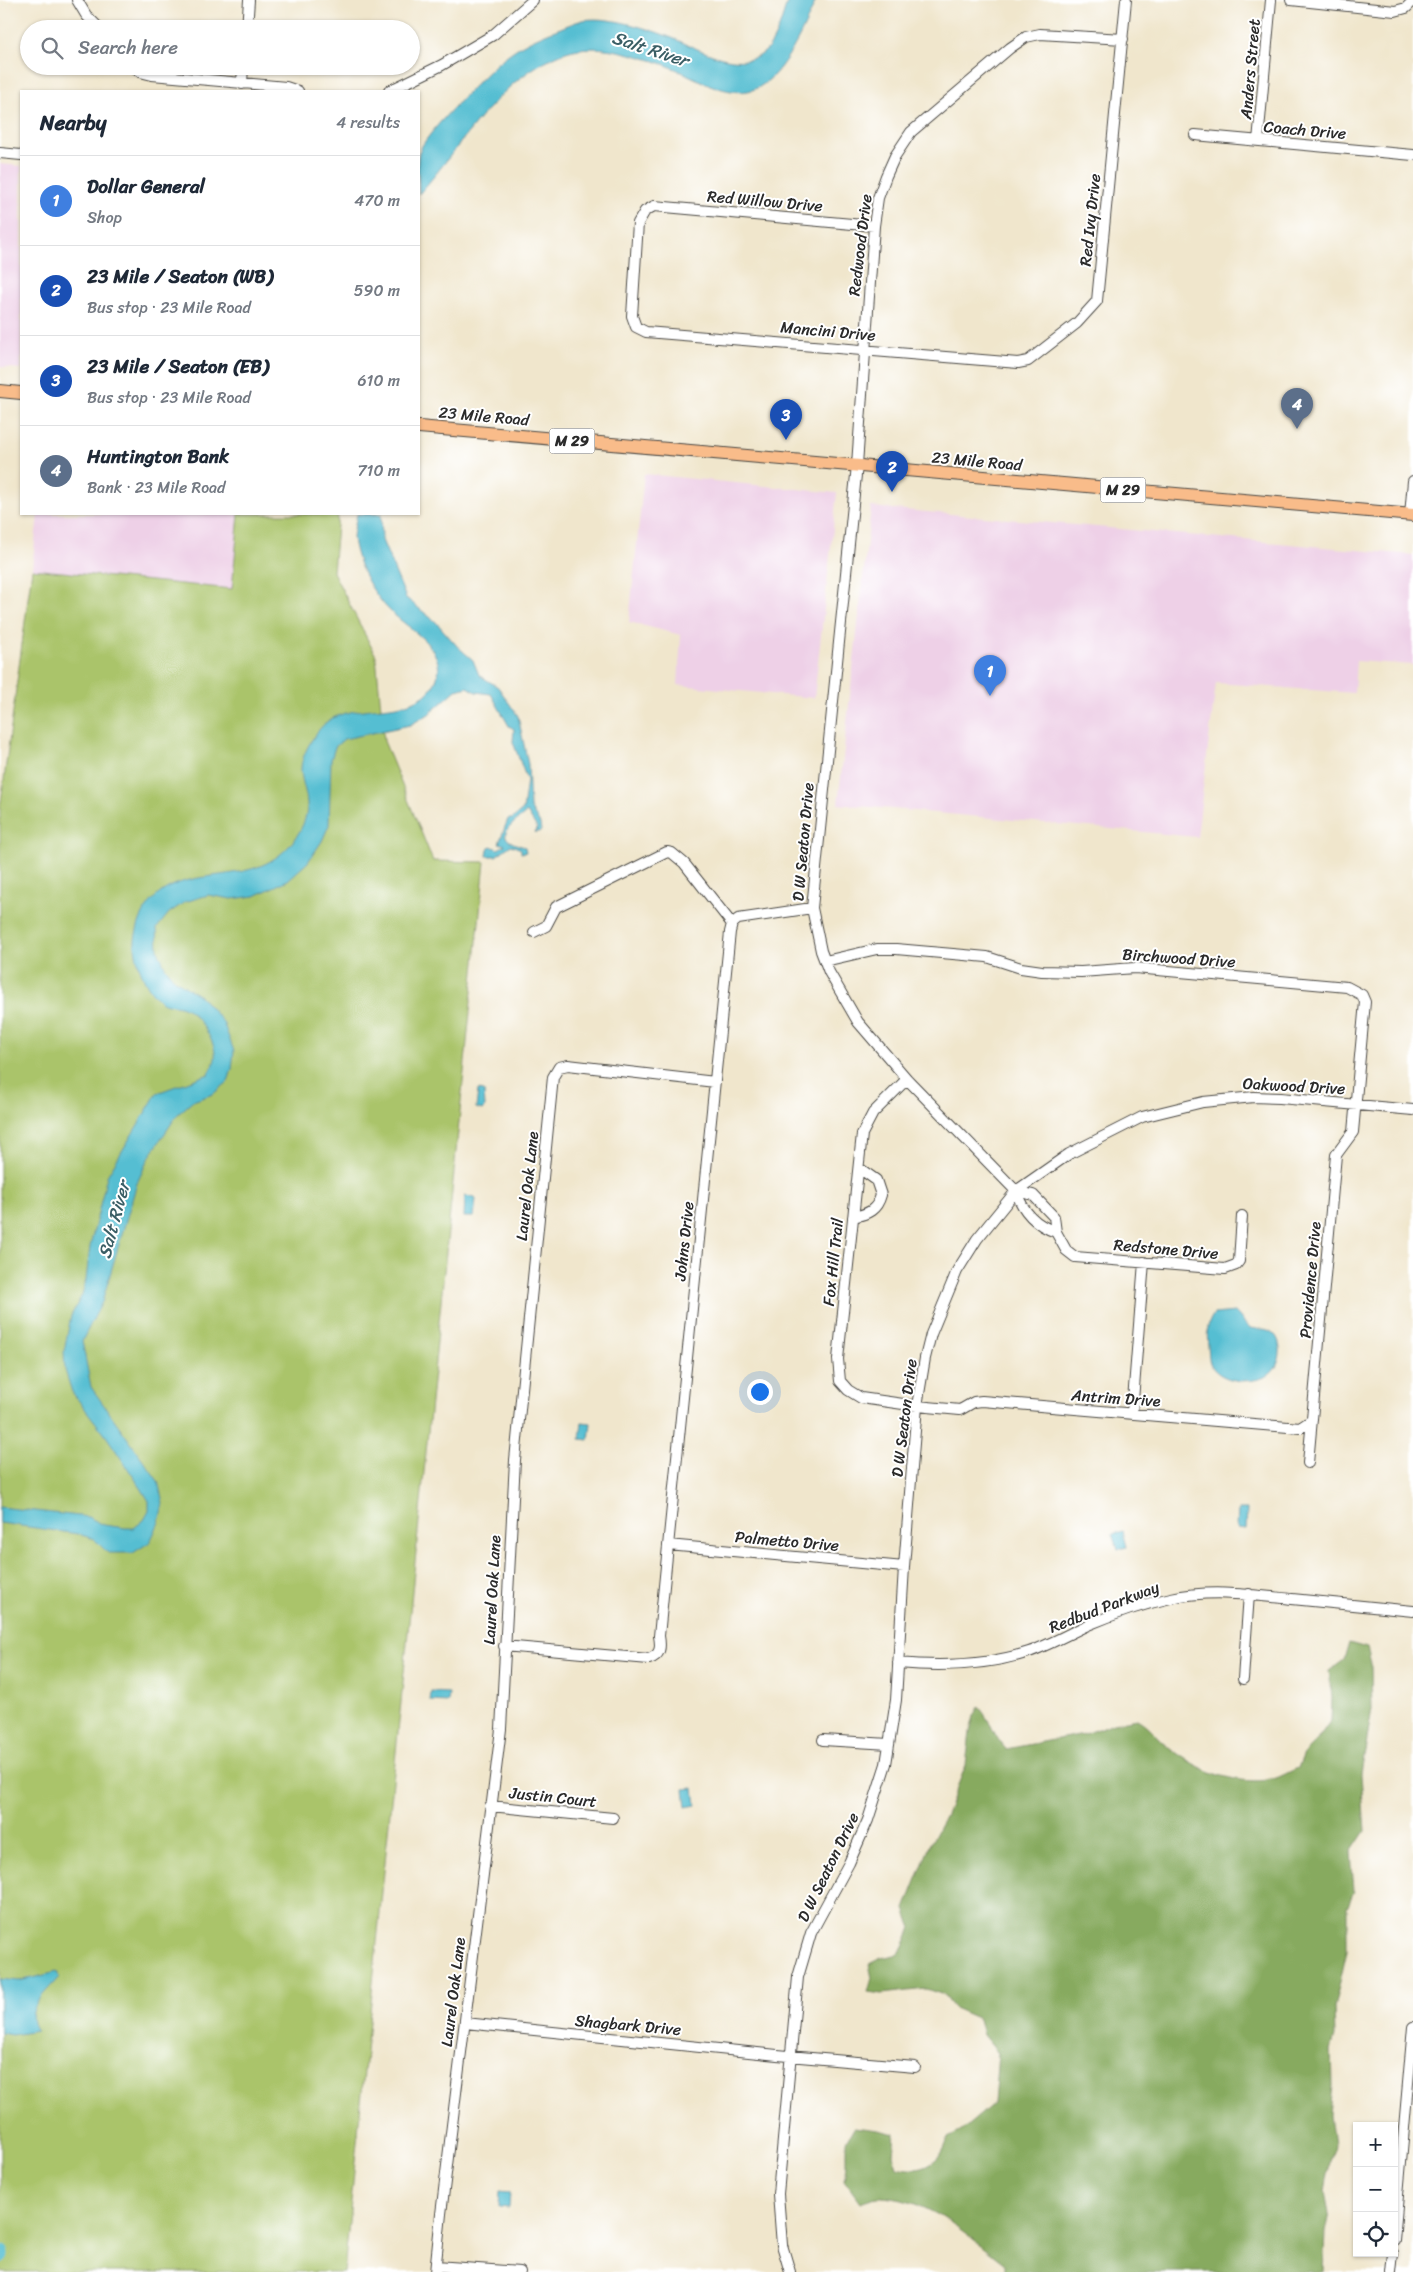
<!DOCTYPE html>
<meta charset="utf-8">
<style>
:root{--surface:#fff;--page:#f2f2f3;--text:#1f2937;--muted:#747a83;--line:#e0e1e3;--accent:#0f766e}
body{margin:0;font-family:Sriracha,sans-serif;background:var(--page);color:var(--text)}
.controls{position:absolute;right:15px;bottom:15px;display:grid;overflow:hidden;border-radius:0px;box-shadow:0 1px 4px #0004}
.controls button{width:45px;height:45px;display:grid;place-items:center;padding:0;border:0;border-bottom:1px solid var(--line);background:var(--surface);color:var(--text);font:25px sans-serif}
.you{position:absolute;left:759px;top:1391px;width:18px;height:18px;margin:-12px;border:4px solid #fff;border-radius:50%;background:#1a73e8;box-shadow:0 0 0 8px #1a73e833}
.badge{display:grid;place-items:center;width:32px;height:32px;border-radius:50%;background:var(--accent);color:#fff;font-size:16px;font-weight:700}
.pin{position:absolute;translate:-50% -41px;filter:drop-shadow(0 1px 2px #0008)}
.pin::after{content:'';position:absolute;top:26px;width:18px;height:15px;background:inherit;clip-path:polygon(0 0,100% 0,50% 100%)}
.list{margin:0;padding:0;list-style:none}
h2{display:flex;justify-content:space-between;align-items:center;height:65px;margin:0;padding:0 20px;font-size:21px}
h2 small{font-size:16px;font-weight:400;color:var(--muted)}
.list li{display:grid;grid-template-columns:32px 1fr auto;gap:15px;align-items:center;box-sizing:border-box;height:90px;padding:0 20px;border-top:1px solid var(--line)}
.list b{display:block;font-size:19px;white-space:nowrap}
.list p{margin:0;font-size:16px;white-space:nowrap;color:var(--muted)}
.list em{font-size:16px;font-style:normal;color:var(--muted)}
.icon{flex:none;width:28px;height:28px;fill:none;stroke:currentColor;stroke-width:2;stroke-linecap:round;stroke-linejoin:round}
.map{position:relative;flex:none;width:1413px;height:2272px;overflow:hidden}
.search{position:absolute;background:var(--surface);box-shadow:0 1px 4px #0004;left:20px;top:20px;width:400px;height:55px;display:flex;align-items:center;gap:12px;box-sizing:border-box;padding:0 18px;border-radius:28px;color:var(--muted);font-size:19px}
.panel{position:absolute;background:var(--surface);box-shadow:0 1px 4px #0004;left:20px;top:90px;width:400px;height:425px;border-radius:0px}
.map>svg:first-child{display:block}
</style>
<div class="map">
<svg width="1413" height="2272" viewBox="0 0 1413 2272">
<rect width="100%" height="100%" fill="#fff"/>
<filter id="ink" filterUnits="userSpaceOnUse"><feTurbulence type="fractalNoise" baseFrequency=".02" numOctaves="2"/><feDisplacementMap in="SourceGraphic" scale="10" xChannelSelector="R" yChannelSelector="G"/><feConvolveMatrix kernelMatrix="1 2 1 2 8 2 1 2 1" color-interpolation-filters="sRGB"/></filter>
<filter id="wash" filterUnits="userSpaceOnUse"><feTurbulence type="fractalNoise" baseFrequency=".0096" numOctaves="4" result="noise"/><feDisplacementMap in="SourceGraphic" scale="20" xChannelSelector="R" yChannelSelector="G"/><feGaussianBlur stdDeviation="1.12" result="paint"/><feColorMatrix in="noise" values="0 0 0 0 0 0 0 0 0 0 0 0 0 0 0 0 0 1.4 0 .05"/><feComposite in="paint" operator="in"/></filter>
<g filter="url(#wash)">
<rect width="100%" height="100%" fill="#f0e6cc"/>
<path fill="#eed0e7" d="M0,164L21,166V369L0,367Z
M644,474L837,493L814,698L678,685L681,635L629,622Z
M871,507L1413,555V665L1356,661L1354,693L1216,683L1197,837L838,804Z
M38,514H240L232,589L32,569Z"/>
<path fill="#aac46b" stroke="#6a784b" d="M239,514H338L333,572L376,656L384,741L433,861L485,862L344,2272H0V809L32,569L232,589Z"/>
<path fill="#87aa5f" stroke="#596a45" d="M1349,1643L1367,1648L1371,1663L1372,1709L1361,1774L1365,1831L1351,1852L1354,1891L1347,1907V1951L1334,2008L1335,2036L1331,2050L1332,2086L1329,2115L1333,2146L1325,2192L1329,2213L1325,2232L1323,2272H1005V2264C968,2236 932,2200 882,2197C875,2196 867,2200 860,2202L844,2180L846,2166V2141L854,2127L878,2130L895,2134L893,2154L897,2167C923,2174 941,2164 948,2138L960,2132L994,2103L998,2053L983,2035L979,2019L954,2008L944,1995L926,1989L882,1994L868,1992L872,1978L869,1964L881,1958L899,1954L912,1928L905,1909L931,1843L946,1815L966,1765L970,1732L974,1716L979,1707C992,1722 994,1738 1006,1749L1084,1734L1114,1723L1137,1719C1148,1725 1154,1734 1163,1742C1192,1768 1234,1787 1273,1779C1281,1777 1290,1771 1298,1768L1304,1753L1317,1740L1331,1720L1332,1698L1329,1671L1344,1660Z"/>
<path fill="#55bed2" stroke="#40747e" d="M788,0H816C805,26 780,86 748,91C720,96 689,73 663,64C652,60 641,57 630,54C608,48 585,45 563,53C498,78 463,145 419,194C419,184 416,161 419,152C425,136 459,102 472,88C503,56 516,45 558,29C566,26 575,22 583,20C612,15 660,32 686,44C707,53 736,68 759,56C776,47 782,17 788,0Z
M357,514H381L382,540L406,598L436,622L458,647L473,660L479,675L498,687L518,716L528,764L530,807L540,824L541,831L535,833L537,828L527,812C513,825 488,837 525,847L526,852L521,853V849L511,845L496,856H487L488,849L491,846L498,849L505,845L499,843L508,819H512L523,810L527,780L513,742L514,729L509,726L491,694L476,692L468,687L456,690L429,714L410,725L344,739L335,747L331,760L329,825L322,841L308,862L288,880L255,896L232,899L208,895L185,902L169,913L157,928L158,950L165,967L175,980L200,996L223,1022L234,1051L232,1069L228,1082L213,1094L193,1101L177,1115L148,1159L137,1183L102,1302L82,1341L91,1387L158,1481L163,1503L159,1522L150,1542L133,1553H108L94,1539L78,1534L0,1523V1507L88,1517L104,1525L125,1528H134L144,1520L149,1511V1501L141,1488L106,1436L72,1392L65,1370L64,1351L71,1316L82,1295L86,1280L90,1247L107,1176L157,1093L209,1074C211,1070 214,1064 215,1059C218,1044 198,1015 185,1008C178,1004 167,1006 161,1001C146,991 136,963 135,946C134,939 138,925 141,918C168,859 235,889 278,856C292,846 306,826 307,808C308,796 302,783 301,771C300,756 317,727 331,719C360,701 423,719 437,678C447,648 407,628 390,611C372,593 356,564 353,538C353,531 356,521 357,514Z
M478,1090L484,1091L485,1107L482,1110L476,1108Z
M465,1196L475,1197L476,1199L474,1217H464Z
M1235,1312C1240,1316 1245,1326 1251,1328C1259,1330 1266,1327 1273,1333C1285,1343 1281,1369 1267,1376C1251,1384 1221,1383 1211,1365C1208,1360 1209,1352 1208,1346C1207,1334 1206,1324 1214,1314Z
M582,1422L591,1423L589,1440L580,1439Z
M1238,1509H1247L1246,1529L1237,1528Z
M1123,1531L1127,1547L1118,1549L1113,1534Z
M431,1692L449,1693L448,1702L430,1701Z
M694,1788L696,1805L686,1807L684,1789Z
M57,1972L59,1977C46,1993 22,2010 37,2031L12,2035L0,2033V1979L19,1981Z
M500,2191L510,2192L509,2208L499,2207Z"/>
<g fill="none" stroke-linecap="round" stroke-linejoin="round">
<path stroke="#55bed2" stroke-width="19" d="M0,2253V2255"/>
</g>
</g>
<g filter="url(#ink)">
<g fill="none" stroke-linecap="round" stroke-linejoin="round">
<g stroke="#494743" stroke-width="12">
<path id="minor" d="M77,0L86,15L100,29
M1291,0L1395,11L1406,8L1413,1
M247,29L249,0
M133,66L140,72L152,75L286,87L298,91
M242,84L243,66
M389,91L442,65L493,35L533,0
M1195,135L1413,155
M1258,141L1271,0
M0,153L21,155
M874,226L654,206L645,211L638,223L632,316L636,327L646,332L1018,363L1028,361L1077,323L1097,301L1126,0
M1410,515L1413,481
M534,932L546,926L556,907L667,852L672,853L684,863L732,924
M825,961L877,949H896L987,957L1021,968L1042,971L1081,972L1135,968L1347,987L1362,995L1365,1002L1353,1132L1336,1155L1308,1463
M907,1079L873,1113L862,1134L838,1359L840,1381L848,1390L861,1398L917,1406L960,1410L974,1402L982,1401L1300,1428L1312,1420
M1016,1191L1033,1195L1054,1217L1056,1232C1035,1225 1023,1212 1016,1191L907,1079L858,1022L829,972L821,951L812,908L857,465L874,226L878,198L886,176L895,156L911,132L1010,48L1026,37L1040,34L1123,39
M853,1217C868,1214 877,1210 881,1195L876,1180L859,1168
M1056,1232L1066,1250L1075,1257L1225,1269L1236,1265L1239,1261L1242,1216
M1132,1413L1144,1262
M668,1545L904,1567
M504,1646L649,1659C661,1655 661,1647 659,1636L667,1556L730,932L732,924L738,919L812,908
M898,1663C942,1667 986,1666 1029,1652C1049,1645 1068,1634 1088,1625C1114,1614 1143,1604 1171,1598C1211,1589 1252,1595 1292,1599C1332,1603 1373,1607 1413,1611
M1243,1679L1249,1594
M823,1740L889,1744
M490,1806L613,1818
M465,2023L777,2055L915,2067
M1394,2240L1413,2027
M436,2266L520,2272
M435,2272L441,2214L501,1729L515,1460L553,1077L559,1067L568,1065L715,1082
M790,2272L782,2245L778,2194L798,1977L811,1933L849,1863L868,1820L886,1764L896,1700L904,1567L917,1406L925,1358L931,1334L957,1271L977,1239L1016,1191L1069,1154L1142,1117L1203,1102L1254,1097L1280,1098L1413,1110
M1391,2272L1393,2253"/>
</g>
<g stroke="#494743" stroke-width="14">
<path id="major" d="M0,391L21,393
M419,427L1413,515"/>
</g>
<use href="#minor" stroke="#fff" stroke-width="10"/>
<use href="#major" stroke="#f9bc8a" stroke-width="12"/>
</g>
</g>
<g text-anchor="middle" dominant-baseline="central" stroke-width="4" stroke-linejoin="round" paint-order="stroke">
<g fill="#fff" stroke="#6b6b6b" stroke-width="1">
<rect x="549.5" y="428.5" width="45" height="25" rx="4"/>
<rect x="1100.5" y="477.5" width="45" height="25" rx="4"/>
</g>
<g font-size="15" font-weight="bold" fill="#2b2b2b">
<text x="572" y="441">M 29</text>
<text x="1123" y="490">M 29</text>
</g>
<g font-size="16" fill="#2b2b2b" stroke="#fff">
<text transform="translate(1250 69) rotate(-85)">Anders Street</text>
<text transform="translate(1305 130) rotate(5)">Coach Drive</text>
<text transform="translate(765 201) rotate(5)">Red Willow Drive</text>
<text transform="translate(1090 220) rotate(-84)">Red Ivy Drive</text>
<text transform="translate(860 245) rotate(-83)">Redwood Drive</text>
<text transform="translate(828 331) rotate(5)">Mancini Drive</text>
<text transform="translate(484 416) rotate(5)">23 Mile Road</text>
<text transform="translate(977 461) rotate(5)">23 Mile Road</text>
<text transform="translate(803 842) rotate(-85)">D W Seaton Drive</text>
<text transform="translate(1179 958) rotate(4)">Birchwood Drive</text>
<text transform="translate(1294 1086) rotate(3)">Oakwood Drive</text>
<text transform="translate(527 1186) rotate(-84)">Laurel Oak Lane</text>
<text transform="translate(684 1241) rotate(-84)">Johns Drive</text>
<text transform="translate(1166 1249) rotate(5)">Redstone Drive</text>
<text transform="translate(833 1262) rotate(-84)">Fox Hill Trail</text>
<text transform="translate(1310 1280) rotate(-85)">Providence Drive</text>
<text transform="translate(1116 1398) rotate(4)">Antrim Drive</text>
<text transform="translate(904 1418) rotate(-83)">D W Seaton Drive</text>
<text transform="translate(787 1541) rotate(5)">Palmetto Drive</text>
<text transform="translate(492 1590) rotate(-87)">Laurel Oak Lane</text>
<text transform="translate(1104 1607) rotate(-21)">Redbud Parkway</text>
<text transform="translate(553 1797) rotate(6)">Justin Court</text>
<text transform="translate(828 1867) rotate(-64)">D W Seaton Drive</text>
<text transform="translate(453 1992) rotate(-83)">Laurel Oak Lane</text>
<text transform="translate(628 2025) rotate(5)">Shagbark Drive</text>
</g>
<g font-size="18" font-style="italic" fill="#3a5e65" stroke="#fff">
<text transform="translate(650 49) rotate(18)">Salt River</text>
<text transform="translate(114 1220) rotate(-75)">Salt River</text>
</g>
</g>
</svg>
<div class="controls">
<button>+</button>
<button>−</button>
<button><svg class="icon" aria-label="locate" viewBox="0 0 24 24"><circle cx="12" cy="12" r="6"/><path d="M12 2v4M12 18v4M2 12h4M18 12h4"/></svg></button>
</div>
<div class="you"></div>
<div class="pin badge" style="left:990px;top:696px;background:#3f7fe0">1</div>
<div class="pin badge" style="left:892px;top:492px;background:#1a4fb4">2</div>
<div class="pin badge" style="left:786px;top:440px;background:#1a4fb4">3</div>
<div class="pin badge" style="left:1297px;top:429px;background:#5c6f8a">4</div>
<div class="search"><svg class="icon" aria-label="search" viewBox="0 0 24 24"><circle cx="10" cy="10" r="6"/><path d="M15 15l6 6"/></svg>Search here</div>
<section class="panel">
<h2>Nearby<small>4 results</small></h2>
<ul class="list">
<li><span class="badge" style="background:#3f7fe0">1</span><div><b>Dollar General</b><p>Shop</p></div><em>470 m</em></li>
<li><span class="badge" style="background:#1a4fb4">2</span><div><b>23 Mile / Seaton (WB)</b><p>Bus stop · 23 Mile Road</p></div><em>590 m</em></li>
<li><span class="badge" style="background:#1a4fb4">3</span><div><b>23 Mile / Seaton (EB)</b><p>Bus stop · 23 Mile Road</p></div><em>610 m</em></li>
<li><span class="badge" style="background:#5c6f8a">4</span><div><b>Huntington Bank</b><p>Bank · 23 Mile Road</p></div><em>710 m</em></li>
</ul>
</section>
</div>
